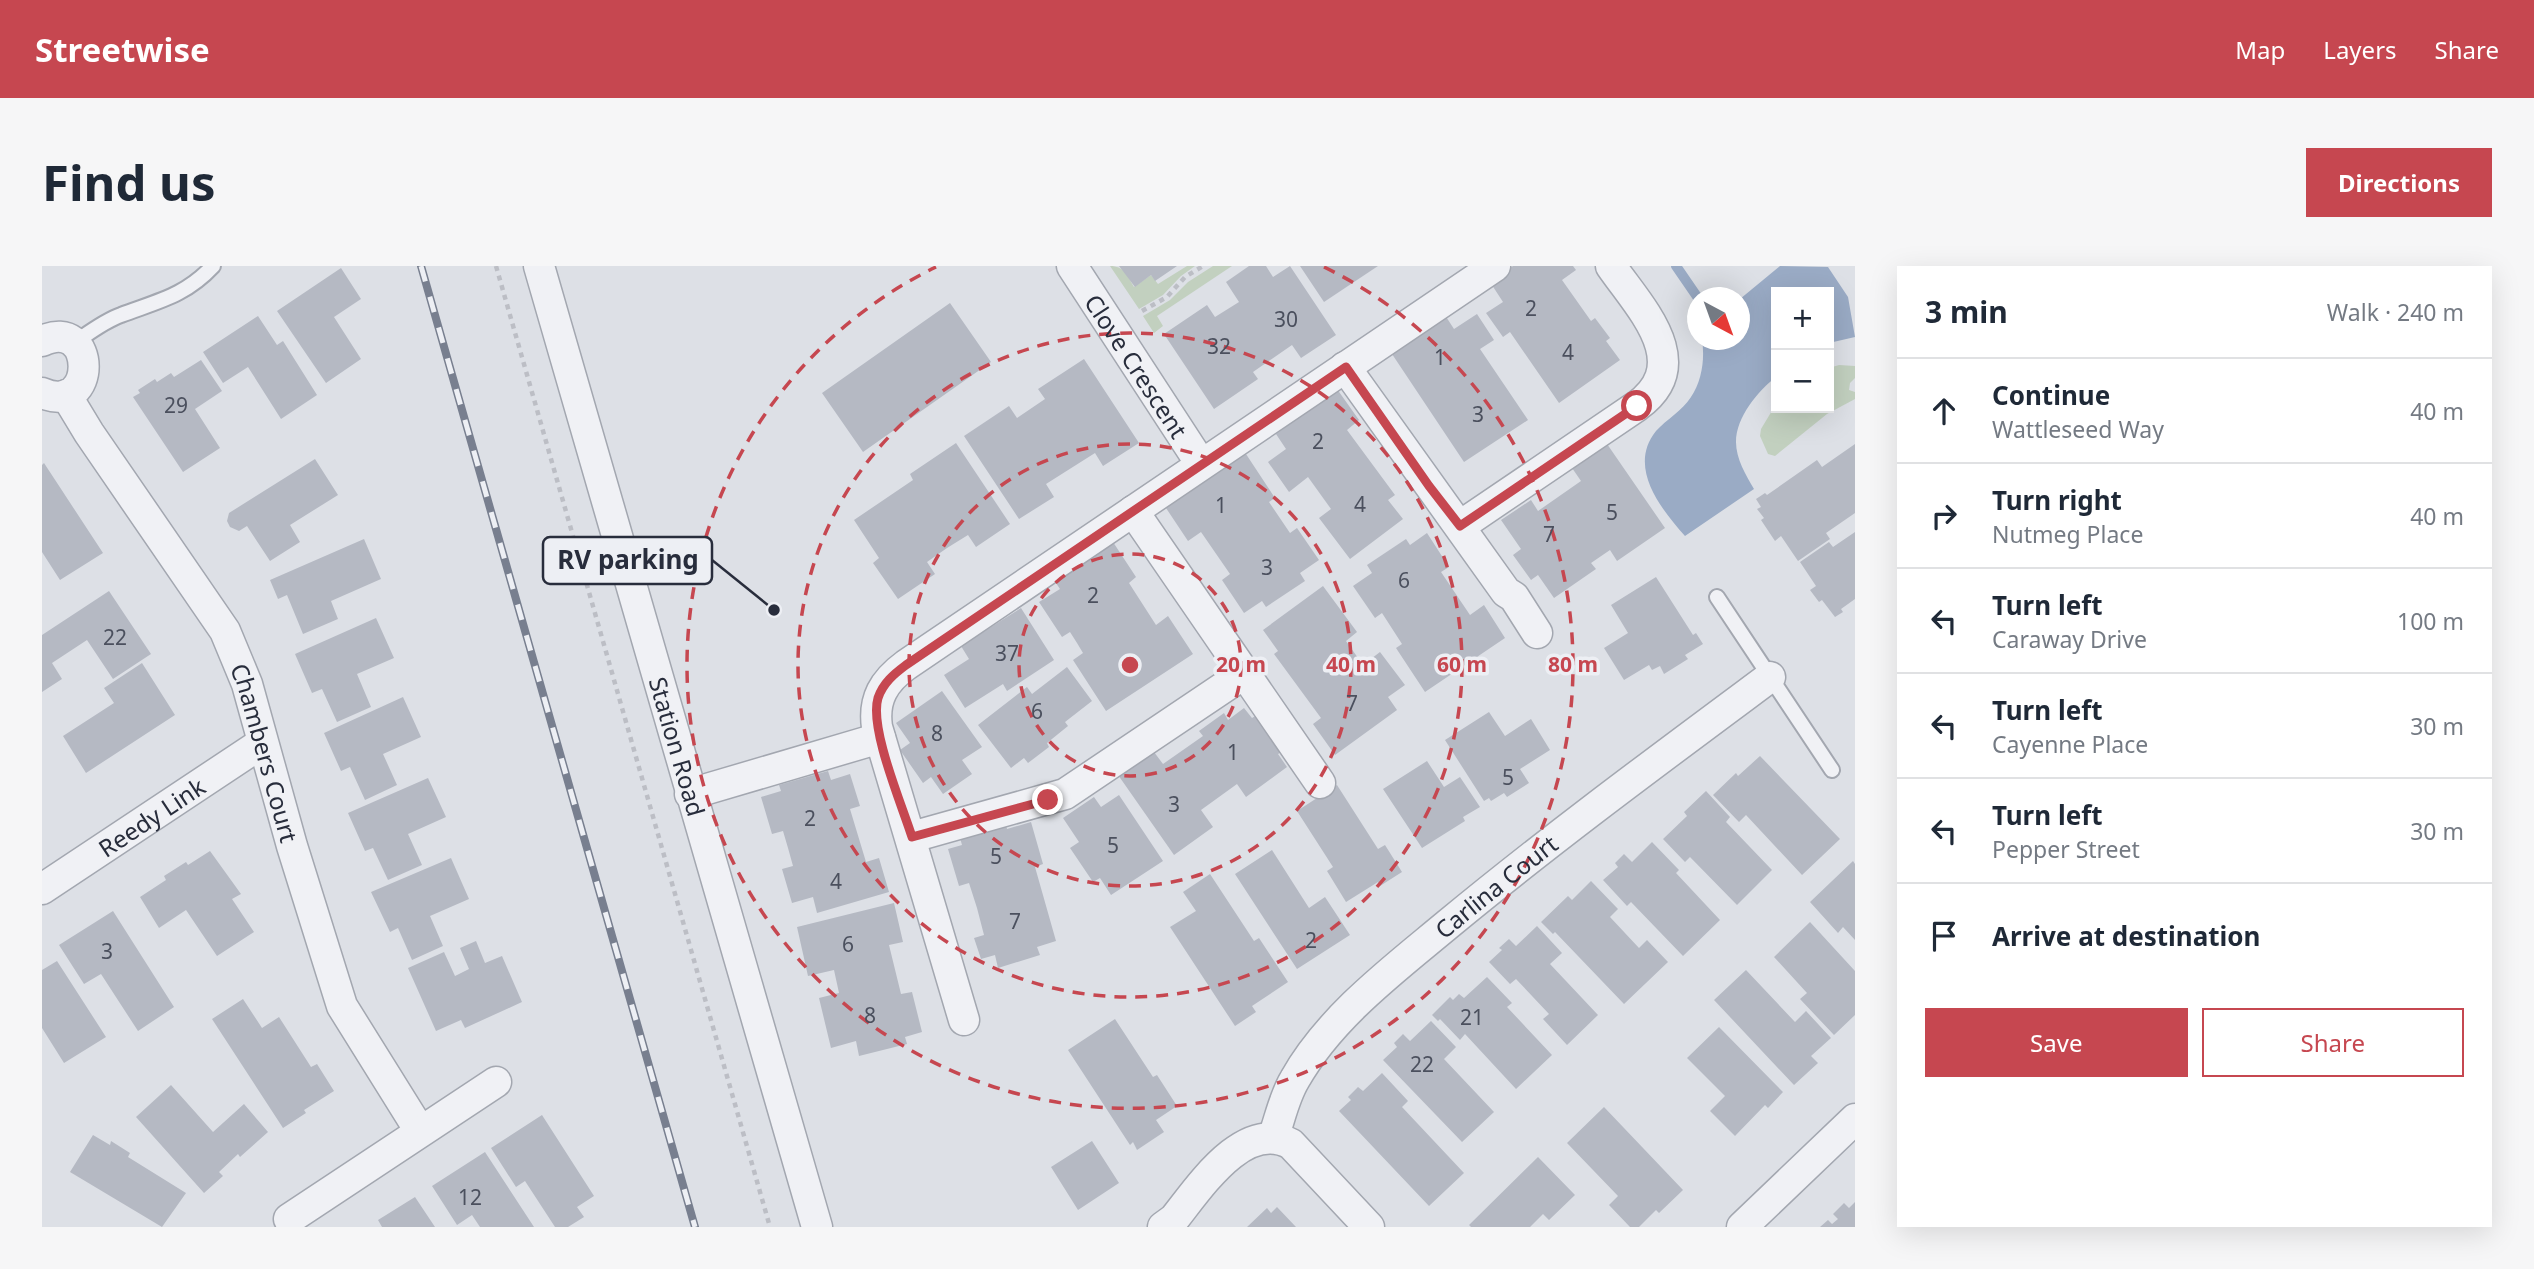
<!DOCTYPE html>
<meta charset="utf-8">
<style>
:root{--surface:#fff;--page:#f6f6f7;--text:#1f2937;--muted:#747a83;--line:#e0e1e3;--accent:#c64750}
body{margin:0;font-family:"Noto Sans",sans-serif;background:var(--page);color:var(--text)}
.controls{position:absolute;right:21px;top:21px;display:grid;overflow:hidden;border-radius:0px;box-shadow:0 7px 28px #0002}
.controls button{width:63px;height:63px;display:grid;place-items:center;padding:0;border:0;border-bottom:2px solid var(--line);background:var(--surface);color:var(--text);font:35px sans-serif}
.compass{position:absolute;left:1645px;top:21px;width:63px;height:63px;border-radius:50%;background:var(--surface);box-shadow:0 7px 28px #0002;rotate:139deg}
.stop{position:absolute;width:21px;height:21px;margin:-16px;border:5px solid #c64750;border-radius:50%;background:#fff}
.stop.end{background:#c64750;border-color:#fff;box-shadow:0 2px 7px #0008}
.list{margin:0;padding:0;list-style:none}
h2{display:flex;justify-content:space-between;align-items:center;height:91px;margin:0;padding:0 28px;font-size:30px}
h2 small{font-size:23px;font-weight:400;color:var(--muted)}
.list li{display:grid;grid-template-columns:46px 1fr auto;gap:21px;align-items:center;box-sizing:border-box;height:105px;padding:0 28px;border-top:2px solid var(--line)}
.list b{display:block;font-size:26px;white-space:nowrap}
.list p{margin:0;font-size:23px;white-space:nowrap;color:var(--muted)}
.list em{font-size:23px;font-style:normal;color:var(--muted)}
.actions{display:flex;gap:14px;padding:21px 28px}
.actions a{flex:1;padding:16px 0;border:2px solid var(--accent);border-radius:0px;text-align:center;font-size:24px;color:var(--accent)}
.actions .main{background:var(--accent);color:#fff}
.icon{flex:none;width:38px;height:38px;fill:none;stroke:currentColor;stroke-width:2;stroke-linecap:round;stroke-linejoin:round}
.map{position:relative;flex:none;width:1813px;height:961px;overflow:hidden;border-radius:0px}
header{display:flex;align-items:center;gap:42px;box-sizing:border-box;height:98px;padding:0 35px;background:var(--accent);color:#fff}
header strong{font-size:33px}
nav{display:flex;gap:38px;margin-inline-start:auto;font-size:24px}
.intro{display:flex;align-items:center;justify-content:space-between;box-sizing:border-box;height:168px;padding:0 42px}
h1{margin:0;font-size:49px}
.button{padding:18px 32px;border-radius:0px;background:var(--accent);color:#fff;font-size:24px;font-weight:700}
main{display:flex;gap:42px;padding:0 42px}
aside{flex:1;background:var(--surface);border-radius:0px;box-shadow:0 7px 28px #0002}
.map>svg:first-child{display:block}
</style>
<header>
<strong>Streetwise</strong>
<nav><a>Map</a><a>Layers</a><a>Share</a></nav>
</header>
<div class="intro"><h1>Find us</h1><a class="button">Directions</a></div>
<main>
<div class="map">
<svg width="1813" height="961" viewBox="0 0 1813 961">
<rect width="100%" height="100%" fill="#dde0e6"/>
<path fill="#c2d0bf" d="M1068,0C1082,0 1085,9 1092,21L1109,9L1116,18L1145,0H1153L1139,10L1121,29L1097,43Z
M1171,0H1190L1115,50L1121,60L1112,67L1101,50L1128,34L1146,16Z
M1797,99L1813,100V112L1808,117L1807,124L1813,126V133L1785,148L1733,190L1726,188L1718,170L1719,163L1734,138V142H1787V102Z"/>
<path fill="#9aabc5" d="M1738,0L1786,1L1806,31L1813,71L1787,77V26H1734V111C1716,125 1694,151 1694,176C1694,193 1704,209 1712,223L1643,270C1619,243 1585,201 1614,165C1625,153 1640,145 1649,131C1660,115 1663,92 1660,74H1698V33Z"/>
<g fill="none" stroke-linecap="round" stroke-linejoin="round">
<path stroke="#9aabc5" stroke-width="10" d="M1634,0L1656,32"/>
</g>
<path fill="#b5b9c3" d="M1077,0H1135L1113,15L1109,9L1093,21Z
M1207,0H1224L1231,11L1248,0L1294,69L1259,92L1250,79L1211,106L1216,113L1172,143L1122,68L1165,39L1173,51L1197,36L1184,16Z
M1258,0H1336L1282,36Z
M1471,0H1531L1534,4L1520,14L1549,55L1553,52L1568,72L1564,75L1578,94L1517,137L1468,66L1461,71L1444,47L1461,36L1448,16Z
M299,2L319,33L292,51L319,93L284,117L235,45Z
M908,37L949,96L821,186L780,127Z
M1399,43L1412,63L1435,48L1452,74L1438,83L1486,154L1422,196L1344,79Z
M216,50L235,79L241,75L275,129L239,153L206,101L181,117L161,86Z
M1042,93L1097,177L1061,200L1053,187L1004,218L1012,231L977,253L922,170L967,140L975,152L1003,133L996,123Z
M159,94L180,125L153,143L178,182L141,206L91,131L98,127L96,124L113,113L115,116L129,107L132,111Z
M1295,123L1317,154L1305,164L1353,229L1346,234L1361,253L1308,293L1277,252L1289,243L1266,211L1247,226L1226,196L1244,183L1234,168Z
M1563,175L1623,262L1575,295L1568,284L1549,297L1554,303L1512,332L1496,309L1489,314L1471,289L1479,283L1459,254L1489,234L1496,245L1539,215L1528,199Z
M914,177L968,258L934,281L926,269L905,282L885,296L893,308L856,333L831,297L837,292L812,254L871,214L868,208Z
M1813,178V247L1784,267L1788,273L1756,295L1739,270L1733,275L1719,254L1722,252L1715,243L1719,241L1714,233L1723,227L1725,229L1775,194L1780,201Z
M1204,188L1233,232L1227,236L1248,267L1255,262L1277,294L1258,307L1263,315L1224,341L1220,335L1202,347L1180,314L1188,308L1159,266L1146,275L1124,242Z
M273,193L296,229L248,259L258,276L228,295L205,260L197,265L188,261L185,255L187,247Z
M2,197L61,287L18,314L0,286V199Z
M1813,266V333L1799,343L1801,346L1793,351L1780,334L1777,336L1768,324L1774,320L1758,296L1787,276L1791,281Z
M1385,267L1407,301L1399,306L1428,349L1442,339L1463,372L1383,426L1354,382L1360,378L1340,347L1333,352L1311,320L1330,307L1325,299L1364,273L1368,279Z
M322,273L339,313L289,335L296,353L261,368L245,329L236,333L228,314Z
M1071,276L1094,311L1087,317L1114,359L1126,350L1151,388L1064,445L1031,394L1041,387L1035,377L1028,366L1020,371L997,336L1018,323L1008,308Z
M1614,311L1651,369L1654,367L1661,378L1643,389L1646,393L1622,408L1618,400L1610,404L1607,399L1582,414L1562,382L1586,367L1569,339Z
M1281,320L1315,366L1304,375L1321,399L1338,386L1363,419L1346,431L1355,444L1293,489L1271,458L1279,452L1232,388L1236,385L1221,364Z
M67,325L109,388L71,413L45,374L10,397L20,413L0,426V369Z
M979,342L1012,394L965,425L961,418L923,442L902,409L927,393L919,380Z
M334,352L352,392L315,408L329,441L295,456L280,423L270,427L253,388Z
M100,397L133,449L44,507L21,470L72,437L62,422Z
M1025,401L1050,435L1023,456L1026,460L1005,477L1007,481L986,497L982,492L969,502L936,459L985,421L990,428Z
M900,425L940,481L920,494L930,508L901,528L889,511L881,517L858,484L868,477L854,457Z
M361,431L379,471L341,488L355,519L323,534L308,501L299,505L282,467Z
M1202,442L1210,452L1215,449L1241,485L1236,488L1245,501L1204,531L1195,518L1159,544L1171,561L1132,589L1074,506L1109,482L1121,498L1161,470L1157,465L1182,447L1186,454Z
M1447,446L1463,470L1489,453L1508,484L1478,503L1487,517L1465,531L1462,527L1449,535L1447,532L1442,535L1403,474Z
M1718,490L1798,573L1760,609L1704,549L1697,556L1671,529L1694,507L1696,510Z
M1385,495L1402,521L1418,511L1438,541L1421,551L1423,555L1380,582L1341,523Z
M786,505L789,514L808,508L818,540L808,543L824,596L837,592L847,626L775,647L771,631L750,637L740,603L751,600L746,582L741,565L730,568L719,531L739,525L737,519Z
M386,512L404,551L366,568L380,599L346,614L331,582L323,585L306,547Z
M1295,519L1336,583L1343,579L1360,606L1338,620L1336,616L1304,636L1285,605L1291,601L1255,545Z
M1664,525L1688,551L1684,556L1730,604L1695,639L1648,591L1643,596L1621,573L1645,550L1642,546Z
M1077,529L1121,595L1069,629L1058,612L1051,616L1028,582L1037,576L1021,552L1052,531L1059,541Z
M963,554L965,563L989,556L1001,598L993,601L1014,675L995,681L998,689L956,702L953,689L939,693L932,672L942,669L935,642L927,617L917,620L906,583L920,579L917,568Z
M1610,576L1637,604L1634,607L1678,654L1641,690L1589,636L1585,640L1561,614L1576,601L1573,597L1582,588L1590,596Z
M1230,584L1267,642L1283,631L1308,669L1255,703L1193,608Z
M168,585L199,628L190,633L212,666L175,690L144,644L117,662L98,631L124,614L122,610L144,596L146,599Z
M409,592L427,633L388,650L401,680L370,694L356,662L348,666L329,626Z
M1811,595L1813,598V674L1801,661L1796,667L1768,636Z
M1168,608L1212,675L1217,672L1246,716L1210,740L1214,746L1193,760L1128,661L1154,645L1141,626Z
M1549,615L1576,643L1568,651L1597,682L1605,674L1626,696L1582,738L1513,666L1511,668L1499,656L1526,630L1530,634Z
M852,637L861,676L847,679L859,728L870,726L880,766L863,771L865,778L817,790L814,775L789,782L777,732L797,727L792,704L766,710L755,661Z
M71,645L132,741L96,765L59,708L42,718L17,679Z
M1768,656L1813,705V749L1792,769L1758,733L1765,727L1732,691Z
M1495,660L1520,687L1508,698L1556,749L1525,779L1501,753L1507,748L1474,713L1468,718L1447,696L1460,684L1457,682L1467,673L1474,680Z
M434,675L443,697L460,690L480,736L423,762L419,754L394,765L366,702L402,686L413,710L427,703L418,682Z
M15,695L64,771L22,797L0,762V704Z
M1704,704L1753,756L1764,745L1789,772L1769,790L1776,797L1752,819L1672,734Z
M1445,711L1470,737L1465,741L1510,789L1474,823L1423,768L1418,774L1398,753L1396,755L1390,749L1408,731L1411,734L1417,728L1422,732Z
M201,733L220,762L237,751L269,801L275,798L292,825L262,844L264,847L241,862L170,753Z
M1073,753L1111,811L1115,809L1135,840L1114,854L1122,866L1095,884L1091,876L1088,879L1026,784Z
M1389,755L1414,781L1402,793L1452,846L1420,876L1341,794L1355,781L1352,777L1361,768L1368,775Z
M1677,761L1741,826L1726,842L1723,839L1693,870L1668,845L1683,830L1645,792Z
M1340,807L1366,835L1360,841L1422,907L1387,940L1297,845L1309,834L1306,831L1316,821L1321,825Z
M129,819L171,866L202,838L226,866L198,891L196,888L177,906L181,910L162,927L94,851Z
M1562,841L1641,924L1617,947L1614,944L1597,961H1588L1567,939L1576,930L1525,877Z
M500,849L552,930L535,941L542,951L526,961H513L483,915L474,921L449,882Z
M51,869L68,879L69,875L88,887L86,891L144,927L120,961L28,906Z
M1050,875L1077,917L1036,944L1009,901Z
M443,886L492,961H438L430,949L415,959L390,920Z
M1496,891L1533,929L1507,954L1501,948L1488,961H1429L1427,959Z
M373,931L393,961H340L336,954Z
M1813,936V961H1778L1786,954L1790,958L1796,953L1791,948L1802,937L1807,942Z
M1235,941L1254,961H1205L1225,942L1229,947Z"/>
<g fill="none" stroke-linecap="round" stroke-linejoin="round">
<g stroke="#a3a7b0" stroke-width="18">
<path id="lane" d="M32,77C47,67 62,55 79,49C116,35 143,30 171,0
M1675,331L1790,504"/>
</g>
<g stroke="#a3a7b0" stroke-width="33">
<g id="street">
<path id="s1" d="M497,0L775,961"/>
<path id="s2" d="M1030,0L1159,198"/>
<path d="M0,75C55,49 56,151 0,127"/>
<path d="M1303,101L1464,326L1472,331L1495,367"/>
<path id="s3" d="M24,129L47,167L183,365L205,418L250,580L300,740L378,865"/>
<path d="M1091,245L1278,517"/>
<path d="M1418,260L1595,140C1654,97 1598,42 1569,0"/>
<path d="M648,528L838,472"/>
<path d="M870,571L1023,528L1203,407"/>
<path id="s4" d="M0,623L220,477"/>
<path d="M922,754L835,461C831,433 842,415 864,399L1453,0"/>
<path id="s5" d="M1231,872C1238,853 1242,831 1253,813C1288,751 1351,704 1405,659C1509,573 1619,492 1728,411"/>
<path d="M247,953L454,816"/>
<path d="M1121,961L1132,953C1157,922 1202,852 1249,878L1327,961"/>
<path d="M1700,961L1813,853"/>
</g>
</g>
<path stroke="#bcbec5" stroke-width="4.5" stroke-dasharray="5 5" stroke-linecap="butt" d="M454,0L728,961
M1100,45L1125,31L1143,11L1161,0"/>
<use href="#lane" stroke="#f0f1f5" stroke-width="14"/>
<use href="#street" stroke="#f0f1f5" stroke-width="30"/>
<g stroke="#787f8f" stroke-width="8">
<path id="rail" d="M379,0L653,961"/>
</g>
<use href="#rail" stroke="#edeff4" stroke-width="5" stroke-dasharray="16" stroke-linecap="butt"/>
</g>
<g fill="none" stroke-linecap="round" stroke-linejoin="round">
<path stroke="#c64750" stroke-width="9" d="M1006,534L870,571C860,539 827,462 836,432C841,417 852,408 864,399L1304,101L1387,220L1418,260L1595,140"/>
</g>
<g fill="none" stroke="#c64750" stroke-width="3.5" stroke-dasharray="12 9">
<circle cx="1088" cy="399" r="111"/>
<circle cx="1088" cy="399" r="221"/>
<circle cx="1088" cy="399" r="332"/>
<path d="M1282 1A443 443 0 1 1 894 1"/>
</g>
<g text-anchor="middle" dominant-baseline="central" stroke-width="7" stroke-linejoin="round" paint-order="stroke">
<g font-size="21" fill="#4b505e">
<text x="1489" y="42">2</text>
<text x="1244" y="53">30</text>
<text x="1177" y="80">32</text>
<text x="1526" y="86">4</text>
<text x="1398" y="91">1</text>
<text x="134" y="139">29</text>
<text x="1436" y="148">3</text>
<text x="1276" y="175">2</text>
<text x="1318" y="238">4</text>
<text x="1179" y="239">1</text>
<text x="1570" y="246">5</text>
<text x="1507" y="268">7</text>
<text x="1225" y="301">3</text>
<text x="1362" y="314">6</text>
<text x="1051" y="329">2</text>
<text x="73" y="371">22</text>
<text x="965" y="387">37</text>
<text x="1310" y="437">7</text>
<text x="995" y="445">6</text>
<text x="895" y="467">8</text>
<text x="1191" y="486">1</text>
<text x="1466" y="511">5</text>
<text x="1132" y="538">3</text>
<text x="768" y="552">2</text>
<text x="1071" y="579">5</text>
<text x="954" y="590">5</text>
<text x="794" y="615">4</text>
<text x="973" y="655">7</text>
<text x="1269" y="674">2</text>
<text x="806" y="678">6</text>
<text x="65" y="685">3</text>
<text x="828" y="749">8</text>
<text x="1430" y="751">21</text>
<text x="1380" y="798">22</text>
<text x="428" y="931">12</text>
</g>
<g font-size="24" fill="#282d3c" stroke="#edeff4">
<text stroke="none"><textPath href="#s2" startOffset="119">Clove Crescent</textPath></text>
<text stroke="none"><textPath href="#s1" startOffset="500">Station Road</textPath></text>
<text stroke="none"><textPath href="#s3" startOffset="413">Chambers Court</textPath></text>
<text stroke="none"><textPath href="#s4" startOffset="131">Reedy Link</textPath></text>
<text stroke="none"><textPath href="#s5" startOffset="343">Carlina Court</textPath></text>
</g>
</g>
<circle cx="1088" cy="399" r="10" fill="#c64750" stroke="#edeff4" stroke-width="3.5"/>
<g font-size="21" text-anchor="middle" font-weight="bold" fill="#c64750" stroke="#edeff4" stroke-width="7" stroke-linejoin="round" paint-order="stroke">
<text x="1199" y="406">20 m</text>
<text x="1309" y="406">40 m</text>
<text x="1420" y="406">60 m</text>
<text x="1531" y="406">80 m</text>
</g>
<path fill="none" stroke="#282d3c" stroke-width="2.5" d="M732 344L670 294"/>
<circle fill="#282d3c" stroke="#edeff4" stroke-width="2.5" cx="732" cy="344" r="7"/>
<rect fill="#edeff4" stroke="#282d3c" stroke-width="2.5" x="501" y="271" width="169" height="47" rx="7"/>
<g font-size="26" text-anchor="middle" font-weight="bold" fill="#282d3c">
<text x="586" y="303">RV parking</text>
</g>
</svg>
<div class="controls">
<button>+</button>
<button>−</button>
</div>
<svg class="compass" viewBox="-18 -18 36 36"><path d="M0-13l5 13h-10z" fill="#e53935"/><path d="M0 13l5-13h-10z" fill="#747a83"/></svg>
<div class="stop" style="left:1595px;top:140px"></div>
<div class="stop end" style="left:1006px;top:534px"></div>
</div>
<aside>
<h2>3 min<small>Walk · 240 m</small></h2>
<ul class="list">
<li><svg class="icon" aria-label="ahead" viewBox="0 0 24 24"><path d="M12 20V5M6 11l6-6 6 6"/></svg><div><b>Continue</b><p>Wattleseed Way</p></div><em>40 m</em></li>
<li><svg class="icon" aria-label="right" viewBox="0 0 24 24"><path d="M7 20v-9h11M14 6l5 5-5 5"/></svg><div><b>Turn right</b><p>Nutmeg Place</p></div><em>40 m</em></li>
<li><svg class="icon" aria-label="left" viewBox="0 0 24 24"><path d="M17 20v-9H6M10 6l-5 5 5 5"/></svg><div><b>Turn left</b><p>Caraway Drive</p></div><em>100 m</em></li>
<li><svg class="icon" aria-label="left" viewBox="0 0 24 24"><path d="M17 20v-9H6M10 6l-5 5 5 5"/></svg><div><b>Turn left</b><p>Cayenne Place</p></div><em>30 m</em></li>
<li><svg class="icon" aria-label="left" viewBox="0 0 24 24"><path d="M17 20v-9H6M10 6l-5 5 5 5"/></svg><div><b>Turn left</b><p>Pepper Street</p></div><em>30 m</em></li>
<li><svg class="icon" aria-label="arrive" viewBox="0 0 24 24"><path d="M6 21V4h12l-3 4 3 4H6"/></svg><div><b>Arrive at destination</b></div></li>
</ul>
<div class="actions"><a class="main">Save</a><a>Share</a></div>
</aside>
</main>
